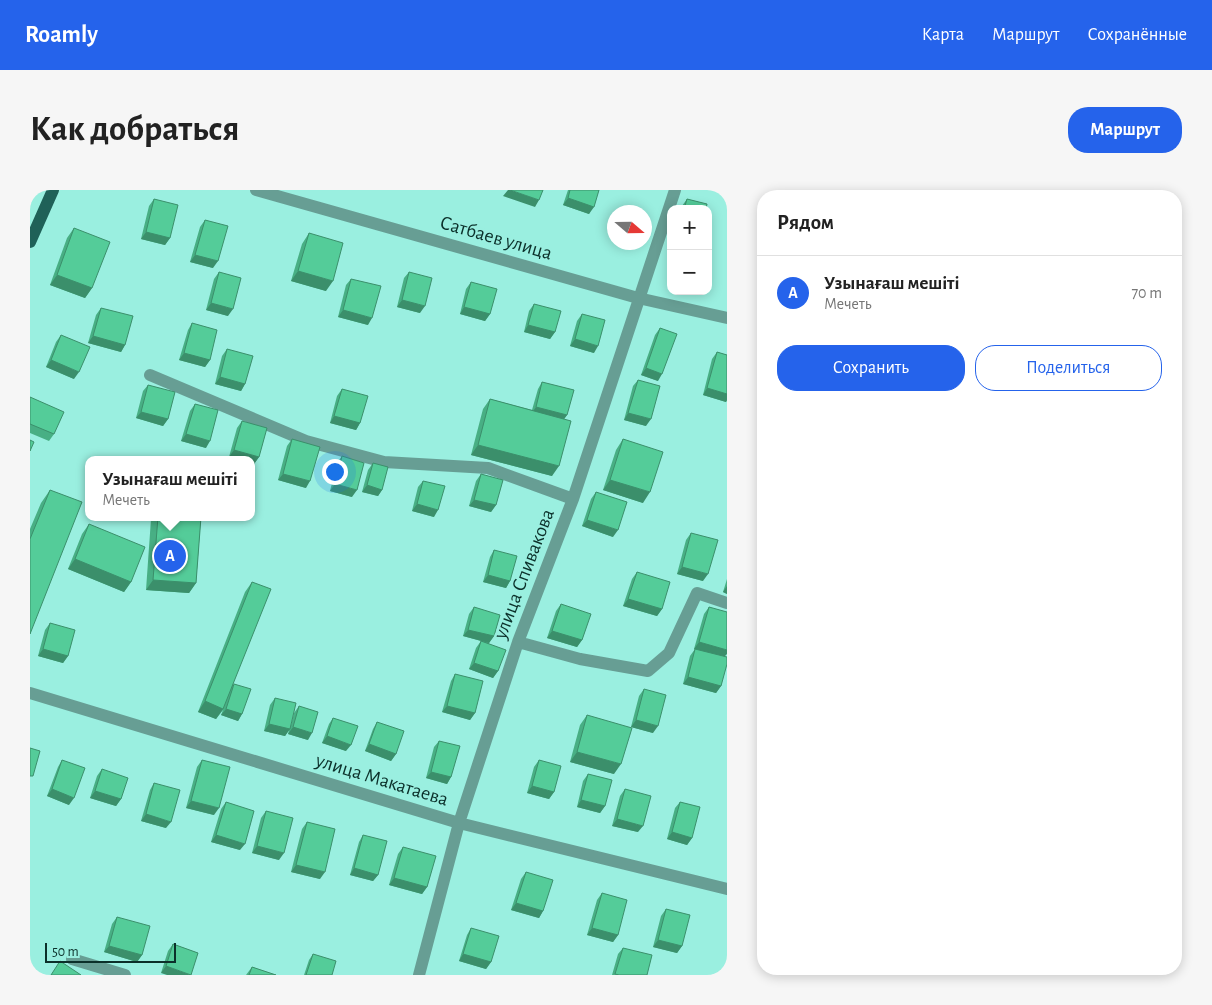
<!DOCTYPE html>
<html lang="ru">
<meta charset="utf-8">
<style>
:root{--surface:#fff;--page:#f6f6f6;--text:#222;--muted:#767676;--line:#e0e0e0;--accent:#2563eb}
body{margin:0;font-family:"Alegreya Sans",sans-serif;background:var(--page);color:var(--text)}
.controls{position:absolute;right:15px;top:15px;display:grid;overflow:hidden;border-radius:10px;box-shadow:0 2px 12px #0003}
.controls button{width:45px;height:45px;display:grid;place-items:center;padding:0;border:0;border-bottom:1px solid var(--line);background:var(--surface);color:var(--text);font:25px sans-serif}
.compass{position:absolute;left:577px;top:15px;width:45px;height:45px;border-radius:50%;background:var(--surface);box-shadow:0 2px 12px #0003;rotate:110deg}
.scale{position:absolute;left:15px;bottom:12px;width:131px;box-sizing:border-box;padding-left:5px;border:2px solid #0b302a;border-top:0;font-size:14px;line-height:18px;white-space:nowrap;color:#0b302a;-webkit-text-stroke:4px #9aefe0;paint-order:stroke}
.you{position:absolute;left:304px;top:281px;width:18px;height:18px;margin:-12px;border:4px solid #fff;border-radius:50%;background:#1a73e8;box-shadow:0 0 0 8px #1a73e833}
.badge{display:grid;place-items:center;width:32px;height:32px;border-radius:50%;background:var(--accent);color:#fff;font-size:16px;font-weight:700}
.pin{position:absolute;translate:-50% -50%;border:2px solid #fff;box-shadow:0 1px 5px #0006}
.popup{position:absolute;left:55px;top:266px;width:170px;height:65px;box-sizing:border-box;display:grid;place-content:center;border-radius:10px;background:var(--surface);filter:drop-shadow(0 1px 4px #0005);font-size:16px;white-space:nowrap;color:var(--muted)}
.popup b{font-size:19px;color:var(--text)}
.popup::after{content:'';position:absolute;left:50%;top:100%;margin-left:-10px;border:10px solid transparent;border-top-color:var(--surface)}
.list{margin:0;padding:0;list-style:none}
h2{display:flex;justify-content:space-between;align-items:center;height:65px;margin:0;padding:0 20px;font-size:21px}
h2 small{font-size:16px;font-weight:400;color:var(--muted)}
.list li{display:grid;grid-template-columns:32px 1fr auto;gap:15px;align-items:center;box-sizing:border-box;height:75px;padding:0 20px;border-top:1px solid var(--line)}
.list b{display:block;font-size:19px;white-space:nowrap}
.list p{margin:0;font-size:16px;white-space:nowrap;color:var(--muted)}
.list em{font-size:16px;font-style:normal;color:var(--muted)}
.actions{display:flex;gap:10px;padding:15px 20px}
.actions a{flex:1;padding:11px 0;border:1px solid var(--accent);border-radius:20px;text-align:center;font-size:18px;color:var(--accent)}
.actions .main{background:var(--accent);color:#fff}
.map{position:relative;flex:none;width:697px;height:785px;overflow:hidden;border-radius:20px}
header{display:flex;align-items:center;gap:30px;box-sizing:border-box;height:70px;padding:0 25px;background:var(--accent);color:#fff}
header strong{font-size:24px}
nav{display:flex;gap:28px;margin-inline-start:auto;font-size:18px}
.intro{display:flex;align-items:center;justify-content:space-between;box-sizing:border-box;height:120px;padding:0 30px}
h1{margin:0;font-size:35px}
.button{padding:12px 22px;border-radius:20px;background:var(--accent);color:#fff;font-size:18px;font-weight:700}
main{display:flex;gap:30px;padding:0 30px}
aside{flex:1;background:var(--surface);border-radius:20px;box-shadow:0 2px 12px #0003}
.map>svg:first-child{display:block}
</style>
<header>
<strong>Roamly</strong>
<nav><a>Карта</a><a>Маршрут</a><a>Сохранённые</a></nav>
</header>
<div class="intro"><h1>Как добраться</h1><a class="button">Маршрут</a></div>
<main>
<div class="map">
<svg width="697" height="785" viewBox="0 0 697 785">
<rect width="100%" height="100%" fill="#9aefe0"/>
<g fill="none" stroke-linecap="round" stroke-linejoin="round">
<path stroke="#679e94" stroke-width="12" d="M226,0L608,108L697,128
M120,185L276,251L354,272L458,278L543,309
M488,452L550,469L618,481L639,463L667,403L697,413
M0,503L429,633L697,699
M42,769L95,785
M389,785L429,633L488,452L543,309L645,0"/>
<path stroke="#1f6158" stroke-width="12" d="M0,52L23,0"/>
</g>
<path fill="#48af84" d="M538,0H569L559,24L533,15Z
M124,9L140,48L135,55L111,49L119,16Z
M657,9L676,19H652V16Z
M175,30L183,78L160,72L170,37Z
M44,38L62,98L55,108L20,95L37,48Z
M279,43L296,101L261,91L272,54Z
M189,82L198,126L176,120L184,89Z
M379,82L390,123L367,117L374,88Z
M321,89L338,135L308,127L316,95Z
M441,92L460,124L455,131L430,124L436,99Z
M504,114L525,142L520,149L494,142L499,121Z
M71,118L95,155L91,162L58,153L66,125Z
M552,124L564,163L540,156L547,131Z
M162,133L180,170L175,177L149,170L158,140Z
M630,138L628,191L611,185L625,145Z
M31,145L44,189L16,177L26,152Z
M197,159L215,194L211,201L185,194L192,166Z
M687,162L697,165V210L696,212L673,205L682,169Z
M608,190L616,236L594,230L603,196Z
M512,192L537,225L534,229L522,286L441,265L453,219L460,209L502,220L508,199Z
M118,195L138,229L133,236L106,228L113,201Z
M312,199L330,233L326,240L300,233L307,206Z
M0,207L24,244L19,251L0,243Z
M165,214L176,258L151,251L160,221Z
M212,231L229,267L224,274L221,273V270L199,267L207,238Z
M262,249L276,298L248,290L257,256Z
M593,249L613,313L573,300L586,260Z
M312,266L322,307L300,301L307,273Z
M343,273L352,300L348,306L332,302L338,280Z
M451,284L466,315L461,322L439,316L446,291Z
M393,291L404,327L382,321L388,297Z
M20,300L0,444V339L11,313Z
M566,302L583,347L552,336L561,309Z
M123,327H171L166,393L159,403L116,400L121,329Z
M59,334L101,392L94,402L38,379L52,344Z
M661,343L673,391L647,384L656,350Z
M464,360L480,391L476,398L453,392L460,367Z
M607,382L632,419L627,426L593,416L602,389Z
M697,389V404L693,402Z
M222,392L203,496L212,524L208,531L191,525L193,520L186,529L168,522L215,402Z
M531,414L552,450L547,457L517,448L526,421Z
M444,417L464,446L459,453L468,481L463,488L439,479L446,458L451,451L433,446L439,424Z
M679,417L695,466L691,496L686,503L653,494L660,466L665,459H664L674,424Z
M20,433L38,466L33,473L8,466L15,440Z
M425,484L445,523L440,530L412,522L421,491Z
M614,499L623,543L601,537L609,506Z
M245,508L261,535L264,523L269,516L278,550L258,544L259,540L255,546L234,541L240,515Z
M557,525L584,584L540,572L550,535Z
M303,528L316,561L292,553L299,534Z
M347,532L366,564L361,571L335,561L343,539Z
M409,551L421,587L417,594L396,588L404,557Z
M32,570L39,615L17,606L28,577Z
M172,570L184,625L156,618L167,577Z
M509,570L524,602L519,609L497,603L504,577Z
M72,579L91,609L86,616L60,608L67,586Z
M558,584L575,616L570,623L547,617L553,591Z
M124,593L136,638L111,631L120,600Z
M595,599L608,642L582,636L590,606Z
M196,612L210,660L181,652L191,619Z
M650,612L662,648L657,655L637,649L645,618Z
M236,621L249,670L222,663L231,628Z
M277,632L290,689L261,682L272,639Z
M333,645L348,685L343,691L320,685L329,652Z
M373,657L397,697L392,704L359,695L368,664Z
M496,682L513,721L509,728L481,720L491,689Z
M572,703L588,745L583,752L557,745L567,710Z
M636,719L652,756L647,763L623,757L631,726Z
M87,727L112,765L107,772L74,762L82,734Z
M441,738L461,772L456,779L429,771L437,745Z
M143,754L168,763L131,783L138,761Z
M593,758L617,785H582L588,764Z
M283,764L302,785H274L279,770Z
M222,777L246,785H216Z"/>
<path fill="#3b8f6b" d="M478,0H480L509,10L505,17L473,6Z
M538,8L564,17L559,24L533,15Z
M116,42L140,48L135,55L111,49Z
M165,65L188,71L183,78L160,72Z
M268,81L303,91L296,101L261,91Z
M27,85L62,98L55,108L20,95Z
M372,110L395,116L390,123L367,117Z
M181,113L203,119L198,126L176,120Z
M434,117L460,124L455,131L430,124Z
M313,120L342,128L338,135L308,127Z
M498,135L525,142L520,149L494,142Z
M63,146L95,155L91,162L58,153Z
M545,149L568,156L564,163L540,156Z
M154,163L180,170L175,177L149,170Z
M21,170L49,182L44,189L16,177Z
M616,178L632,184L628,191L611,185Z
M190,187L215,194L211,201L185,194Z
M677,198L697,204V210L696,212L673,205Z
M506,217L537,225L532,232L501,224Z
M111,222L138,229L133,236L106,228Z
M598,223L621,229L616,236L594,230Z
M304,226L330,233L326,240L300,233Z
M156,244L180,251L176,258L151,251Z
M448,255L529,276L522,286L441,265Z
M204,260L229,267L224,274L221,273V270H209L199,267Z
M253,284L280,291L276,298L248,290Z
M580,290L620,302L613,313L573,300Z
M305,294L327,300L322,307L300,301Z
M337,295L352,300L348,306L332,302Z
M444,310L466,315L461,322L439,316Z
M387,314L408,320L404,327L382,321Z
M557,330L588,340L583,347L552,336Z
M45,369L101,392L94,402L38,379Z
M652,377L678,384L673,391L647,384Z
M458,385L480,391L476,398L453,392Z
M123,390L166,393L159,403L116,400Z
M697,396V404L693,402Z
M598,409L632,419L627,426L593,416Z
M438,440L464,446L459,453L433,446Z
M522,441L552,450L547,457L517,448Z
M669,452L697,460V464L694,467L664,459Z
M13,459L38,466L33,473L8,466Z
M444,473L468,481L463,488L439,479Z
M658,487L691,496L686,503L653,494Z
M175,511L193,519L186,529L168,522Z
M417,516L445,523L440,530L412,522Z
M196,519L212,524L208,531L191,525Z
M606,530L628,536L623,543L601,537Z
M239,534L260,539L255,546L234,541Z
M263,537L282,543L278,550L258,544Z
M297,546L321,555L316,561L292,553Z
M339,554L366,564L361,571L335,561Z
M547,562L591,574L584,584L540,572Z
M401,582L421,587L417,594L396,588Z
M502,596L524,602L519,609L497,603Z
M22,599L44,608L39,615L17,606Z
M65,601L91,609L86,616L60,608Z
M551,610L575,616L570,623L547,617Z
M161,611L189,618L184,625L156,618Z
M116,624L141,632L136,638L111,631Z
M587,629L613,636L608,642L582,636Z
M642,642L662,648L657,655L637,649Z
M186,645L215,654L210,660L181,652Z
M227,656L254,663L249,670L222,663Z
M266,675L295,682L290,689L261,682Z
M324,678L348,685L343,691L320,685Z
M364,688L397,697L392,704L359,695Z
M486,713L513,721L509,728L481,720Z
M562,738L588,745L583,752L557,745Z
M628,750L652,756L647,763L623,757Z
M79,756L112,765L107,772L74,762Z
M433,764L461,772L456,779L429,771Z
M136,776L161,785H137L131,783Z"/>
<path fill="#54cc99" stroke="#3b8f6b" d="M480,0H513L509,10Z
M540,0H569L564,17L538,8Z
M124,9L148,15L140,48L116,42Z
M657,9L677,14L676,19H654Z
M175,30L198,36L188,71L165,65Z
M44,38L80,52L62,98L27,85Z
M279,43L313,53L303,91L268,81Z
M189,82L211,88L203,119L181,113Z
M379,82L402,88L395,116L372,110Z
M321,89L351,96L342,128L313,120Z
M441,92L467,99L460,124L434,117Z
M504,114L531,121L525,142L498,135Z
M71,118L103,126L95,155L63,146Z
M552,124L575,130L568,156L545,149Z
M162,133L187,140L180,170L154,163Z
M630,138L647,144L632,184L616,178Z
M31,145L60,157L49,182L21,170Z
M197,159L223,166L215,194L190,187Z
M687,162L697,165V204L677,198Z
M608,190L630,196L621,229L598,223Z
M512,192L544,200L537,225L506,217Z
M118,195L145,202L138,229L111,222Z
M312,199L338,206L330,233L304,226Z
M0,207L34,222L24,244L0,234Z
M460,209L541,231L529,276L448,255Z
M165,214L188,220L180,251L156,244Z
M212,231L237,238L229,267L204,260Z
M262,249L290,257L280,291L253,284Z
M593,249L633,262L620,302L580,290Z
M0,250L4,252L0,261Z
M312,266L334,273L327,300L305,294Z
M343,273L358,277L352,300L337,295Z
M451,284L473,290L466,315L444,310Z
M393,291L415,296L408,320L387,314Z
M20,300L52,312L0,444V349Z
M566,302L597,312L588,340L557,330Z
M128,327H171L166,393L123,390Z
M59,334L115,357L101,392L45,369Z
M661,343L688,350L678,384L652,377Z
M464,360L487,366L480,391L458,385Z
M607,382L640,392L632,419L598,409Z
M222,392L241,399L193,519L175,511Z
M531,414L561,424L552,450L522,441Z
M444,417L470,425L464,446L438,440Z
M679,417L697,422V460L669,452Z
M20,433L45,440L38,466L13,459Z
M451,451L476,460L468,481L444,473Z
M665,459L697,467V474L691,496L658,487Z
M425,484L453,491L445,523L417,516Z
M204,494L221,499L212,524L196,519Z
M614,499L636,505L628,536L606,530Z
M245,508L266,513L260,539L239,534Z
M269,516L288,522L282,543L263,537Z
M557,525L602,538L591,574L547,562Z
M303,528L328,536L321,555L297,546Z
M347,532L374,541L366,564L339,554Z
M409,551L430,556L421,587L401,582Z
M0,558L10,561L3,586H0Z
M32,570L55,578L44,608L22,599Z
M172,570L200,577L189,618L161,611Z
M509,570L531,576L524,602L502,596Z
M72,579L98,588L91,609L65,601Z
M558,584L582,590L575,616L551,610Z
M124,593L150,600L141,632L116,624Z
M595,599L621,606L613,636L587,629Z
M196,612L224,621L215,654L186,645Z
M650,612L670,617L662,648L642,642Z
M236,621L263,628L254,663L227,656Z
M277,632L305,639L295,682L266,675Z
M333,645L357,651L348,685L324,678Z
M373,657L406,666L397,697L364,688Z
M496,682L523,690L513,721L486,713Z
M572,703L597,710L588,745L562,738Z
M636,719L660,725L652,756L628,750Z
M87,727L120,736L112,765L79,756Z
M441,738L469,746L461,772L433,764Z
M143,754L168,763L161,785L136,776Z
M593,758L622,765L617,785H589L585,784Z
M283,764L306,771L302,785H276Z
M30,771L51,785H21Z
M222,777L246,785H219Z"/>
<g text-anchor="middle" dominant-baseline="central" stroke-width="5" stroke-linejoin="round" paint-order="stroke">
<g font-size="20" fill="#0b302a" stroke="#9aefe0">
<text transform="translate(466 48) rotate(16)">Сатбаев улица</text>
<text transform="translate(494 384) rotate(-69)">улица Спивакова</text>
<text transform="translate(352 590) rotate(17)">улица Макатаева</text>
</g>
</g>
</svg>
<div class="controls">
<button>+</button>
<button>−</button>
</div>
<svg class="compass" viewBox="-18 -18 36 36"><path d="M0-13l5 13h-10z" fill="#e53935"/><path d="M0 13l5-13h-10z" fill="#767676"/></svg>
<div class="scale">50 m</div>
<div class="you"></div>
<div class="pin badge" style="left:140px;top:366px">A</div>
<div class="popup"><b>Узынағаш мешіті</b>Мечеть</div>
</div>
<aside>
<h2>Рядом<small></small></h2>
<ul class="list">
<li><span class="badge">A</span><div><b>Узынағаш мешіті</b><p>Мечеть</p></div><em>70 m</em></li>
</ul>
<div class="actions"><a class="main">Сохранить</a><a>Поделиться</a></div>
</aside>
</main>
